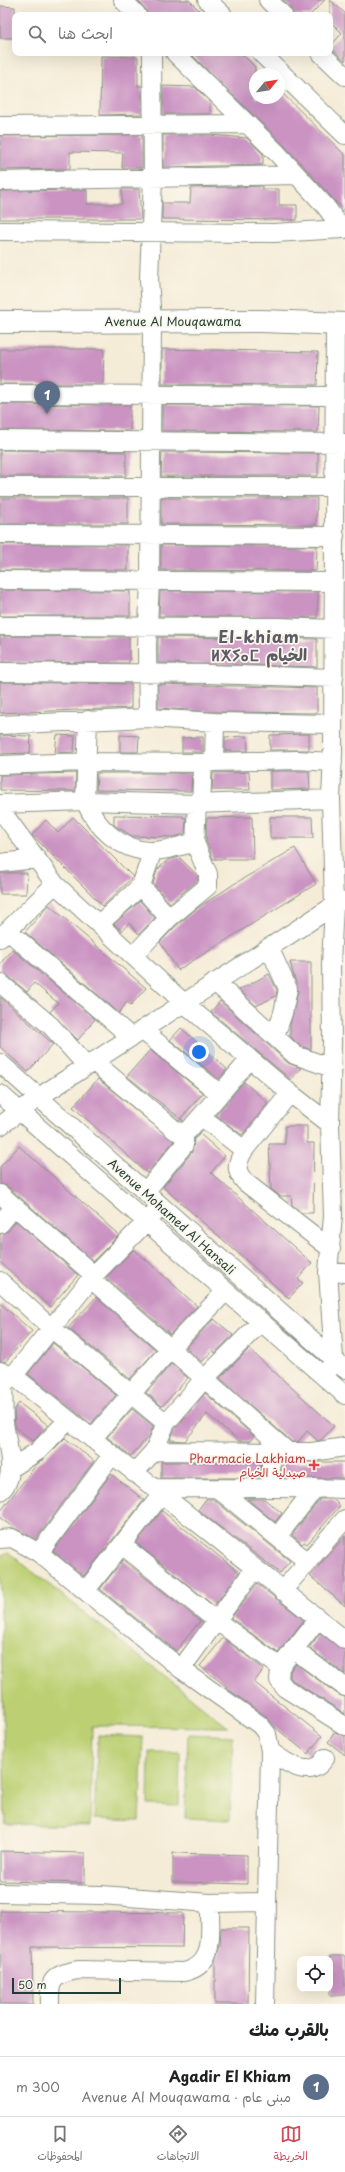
<!DOCTYPE html>
<html lang="ar">
<meta charset="utf-8">
<style>
:root{--surface:#fff;--page:#f2f2f2;--text:#202124;--muted:#757577;--line:#e0e0e0;--accent:#d1495b}
body{margin:0;font-family:"Playpen Sans","Playpen Sans Arabic","Noto Sans Tifinagh",sans-serif;background:var(--page);color:var(--text);direction:rtl}
.controls{position:absolute;right:12px;bottom:12px;display:grid;overflow:hidden;border-radius:8px;box-shadow:0 4px 16px #0002}
.controls button{width:36px;height:36px;display:grid;place-items:center;padding:0;border:0;border-bottom:1px solid var(--line);background:var(--surface);color:var(--text);font:20px sans-serif}
.compass{position:absolute;left:249px;top:68px;width:36px;height:36px;border-radius:50%;background:var(--surface);box-shadow:0 4px 16px #0002;rotate:60deg}
.scale{position:absolute;left:12px;bottom:10px;width:109px;box-sizing:border-box;padding-left:4px;border:2px solid #1f3d34;border-top:0;font-size:11px;line-height:14px;white-space:nowrap;color:#1f3d34;-webkit-text-stroke:3px #fbf7ec;paint-order:stroke}
.you{position:absolute;left:199px;top:1052px;width:14px;height:14px;margin:-10px;border:3px solid #fff;border-radius:50%;background:#1a73e8;box-shadow:0 0 0 6px #1a73e833}
.badge{display:grid;place-items:center;width:26px;height:26px;border-radius:50%;background:var(--accent);color:#fff;font-size:13px;font-weight:700}
.pin{position:absolute;translate:-50% -33px;filter:drop-shadow(0 1px 2px #0008)}
.pin::after{content:'';position:absolute;top:21px;width:14px;height:12px;background:inherit;clip-path:polygon(0 0,100% 0,50% 100%)}
.list{margin:0;padding:0;list-style:none}
h2{display:flex;justify-content:space-between;align-items:center;height:52px;margin:0;padding:0 16px;font-size:17px}
h2 small{font-size:13px;font-weight:400;color:var(--muted)}
.list li{display:grid;grid-template-columns:26px 1fr auto;gap:12px;align-items:center;box-sizing:border-box;height:60px;padding:0 16px;border-top:1px solid var(--line)}
.list b{display:block;font-size:15px;white-space:nowrap}
.list p{margin:0;font-size:13px;white-space:nowrap;color:var(--muted)}
.list em{font-size:13px;font-style:normal;color:var(--muted)}
.icon{flex:none;width:22px;height:22px;fill:none;stroke:currentColor;stroke-width:2;stroke-linecap:round;stroke-linejoin:round}
.map{position:relative;flex:none;width:345px;height:2004px;overflow:hidden;direction:ltr}
.search{position:absolute;background:var(--surface);box-shadow:0 4px 16px #0002;left:12px;right:12px;top:12px;height:44px;display:flex;align-items:center;gap:10px;box-sizing:border-box;padding:0 14px;border-radius:8px;color:var(--muted);font-size:15px}
.sheet{height:112px;background:var(--surface)}
nav{display:flex;justify-content:space-around;align-items:center;box-sizing:border-box;height:56px;border-top:1px solid var(--line);background:var(--surface);font-size:11px;color:var(--muted)}
nav a{display:grid;justify-items:center;gap:2px}
nav .on{color:var(--accent)}
.map>svg:first-child{display:block}
</style>
<div class="map">
<svg width="345" height="2004" viewBox="0 0 345 2004">
<rect width="100%" height="100%" fill="#fbf7ec"/>
<filter id="ink" filterUnits="userSpaceOnUse"><feTurbulence type="fractalNoise" baseFrequency=".025" numOctaves="2"/><feDisplacementMap in="SourceGraphic" scale="8" xChannelSelector="R" yChannelSelector="G"/><feConvolveMatrix kernelMatrix="1 2 1 2 8 2 1 2 1" color-interpolation-filters="sRGB"/></filter>
<filter id="wash" filterUnits="userSpaceOnUse"><feTurbulence type="fractalNoise" baseFrequency=".012" numOctaves="4" result="noise"/><feDisplacementMap in="SourceGraphic" scale="16" xChannelSelector="R" yChannelSelector="G"/><feGaussianBlur stdDeviation="0.9" result="paint"/><feColorMatrix in="noise" values="0 0 0 0 0 0 0 0 0 0 0 0 0 0 0 0 0 1.4 0 .05"/><feComposite in="paint" operator="in"/></filter>
<g filter="url(#wash)">
<rect width="100%" height="100%" fill="#f5ecd7"/>
<path fill="#bcd073" stroke="#6e8654" d="M8,1552L228,1727L92,1726L90,1826L5,1824L0,1556Z
M188,1734L233,1736L230,1820L185,1818Z
M98,1735L143,1737L139,1821L94,1819Z
M149,1752H180L179,1806L148,1805Z"/>
<g id="blocks">
<path fill="#ca93c2" d="M137,0H189L204,15H147L145,8Z
M283,0H325L310,15H293L291,8Z
M330,0L345,13V61L330,47L342,33L330,21Z
M0,6L15,7V38H0Z
M197,53H241L255,67V98H279V90L345,155V212L285,146L193,56Z
M101,56L138,57V86H142V114L100,115Z
M163,86L195,87L210,102V114H163Z
M142,135V168H122L123,153L70,152V169L0,170V136Z
M163,135H210L247,138L263,154V165L163,167Z
M262,186V189H279V205H297V220L162,219V203H190L191,188Z
M122,189H139L141,219H0V191L87,190V204H122Z
M0,349H104L103,384H0Z
M162,349L318,352L317,385L162,384Z
M0,404L130,405V431L0,430Z
M162,405L319,406L318,432L162,431Z
M0,450L126,452V476H0Z
M162,452L318,453V476H161Z
M0,498H128V524H0Z
M161,498H317L316,525L161,524Z
M0,544L128,545V570H0Z
M161,545L317,546L316,571L161,570Z
M0,590L130,591V616H0Z
M160,591L318,592L317,618L159,616Z
M0,636L129,637V663L0,662Z
M158,637L317,639V667L158,663Z
M0,682L131,684V708L0,713Z
M158,684L317,688V713L215,712L158,708Z
M309,734V750H270V735Z
M0,735L31,736L30,753L0,754Z
M57,735L75,736L74,752L55,753Z
M120,735L139,736L138,752H120Z
M247,736L248,751H225V737Z
M203,737V752H182V738Z
M270,771H309L310,789L270,790Z
M249,772L250,790H212L213,773Z
M76,773L75,791L0,790V775Z
M97,773H192L191,791L96,790Z
M114,815L183,816V818H186L185,834L173,837L132,836L114,825Z
M73,817L133,877L103,906L32,835L46,820L58,833Z
M252,817L253,859H213L206,841L207,818Z
M270,817H312L313,838H270Z
M295,848L316,884L178,970L160,942L176,926L196,909L234,884Z
M179,857L198,876V880L170,903L153,884L157,870L168,860Z
M0,873H27L26,894H0Z
M140,901L155,918L139,934L129,923L122,931L114,924Z
M49,905L146,988L131,1005L127,1002L119,1013L25,932Z
M12,949L95,1019L78,1040L50,1012L58,1003L34,983L27,992L7,975L0,973V964Z
M290,962H311V1050L300,1046L290,1036V1025L298,991Z
M269,974L277,990L276,996L256,1006L239,990Z
M0,997L53,1044L28,1072L0,1047Z
M220,1001L288,1063L301,1068L291,1080L211,1012Z
M181,1028L227,1069L219,1079L170,1040Z
M150,1050L203,1093L181,1118L183,1121L127,1076Z
M98,1079L174,1141L147,1173L73,1107Z
M244,1082L268,1103L242,1135L216,1115Z
M285,1126H307V1143H314L313,1213H302L292,1205L291,1196H280L271,1189L269,1144H285Z
M200,1134L225,1156L211,1173L312,1263L298,1279L303,1283L289,1298L163,1187L192,1152L194,1139Z
M19,1146L119,1235L93,1261L7,1186L0,1184V1167Z
M16,1221L78,1275L50,1307L0,1262V1234L8,1231Z
M134,1249L197,1306L170,1334L106,1278Z
M96,1297L156,1350L130,1379L68,1328Z
M0,1303L32,1331L5,1362L0,1361Z
M214,1319L233,1335L215,1353L213,1350L202,1362L186,1348Z
M53,1343L116,1395L91,1424L28,1374Z
M249,1349L334,1426L321,1440L318,1441L307,1431L298,1442H292L220,1378Z
M171,1364L188,1378L162,1406L146,1393Z
M205,1393L254,1436L250,1441H239L207,1414L185,1441L170,1440L175,1429Z
M19,1403L48,1425L33,1441L15,1427L14,1410Z
M132,1409L153,1426L149,1436L131,1456L107,1437Z
M65,1438L94,1461L36,1539L14,1528L0,1518V1512L36,1465L45,1458Z
M161,1462H260V1478H161Z
M282,1462H345V1478H282Z
M111,1474L144,1500L84,1576L53,1551Z
M206,1499H213L290,1561L280,1573L198,1510Z
M247,1499H264L282,1513L275,1522Z
M320,1499H333L340,1506L307,1544L304,1542L302,1544L292,1535Z
M162,1511L239,1572L214,1606L136,1543Z
M345,1536V1606L310,1576Z
M123,1560L200,1621L176,1651L100,1589Z
M257,1584L304,1620L278,1653L231,1618Z
M320,1633L345,1651V1674L309,1648Z
M223,1638L264,1669L254,1682L322,1736L308,1754L276,1728L266,1716L226,1688L227,1687L200,1666Z
M296,1664L339,1695L345,1697V1714L292,1680L290,1677V1671Z
M335,1732L345,1736V1755L328,1742Z
M0,1851L85,1853V1883L0,1881Z
M173,1853L247,1855V1884L173,1882Z
M0,1911L183,1913L182,1948L32,1947L33,2004H0Z
M221,1928H249L248,2004H215V1960L220,1946Z
M330,1956H345V1995H330Z"/>
</g>
</g>
<g filter="url(#ink)">
<use href="#blocks" fill-opacity="0" stroke="#8a9486" stroke-width="1"/>
<g fill="none" stroke-linecap="round" stroke-linejoin="round">
<g stroke="#8a9486" stroke-width="20">
<path id="street" d="M123,0L137,15
M207,0L223,15
M268,0L283,15
M175,53L277,153L326,207L342,229H345
M261,53L345,135
M321,53L345,76
M0,126L248,124
M0,181L296,175
M0,231L274,233L342,229
M0,394L334,396
M0,440L345,443
M0,487H334
M0,534L335,536
M0,580L334,582
M0,626L279,627L334,629
M0,672L210,674L334,678
M148,718L147,646L150,582L152,322L149,279L153,177L152,53
M88,720L85,801C96,827 119,849 148,851C163,852 180,845 195,843
M0,725L148,718L215,722L333,724
M214,762L296,760L333,762
M0,765L86,762L203,763
M0,804L85,801L197,804L331,799
M201,804L203,763L214,762L215,722
M0,809L55,884L184,1003L290,1093L330,1124
M150,851V859L141,886L169,918
M0,863L36,859
M99,924L141,886
M8,931L131,1037
M0,938L55,884
M269,947L288,989L283,1013L275,1036
M134,955L169,918L208,886V874L195,843L197,804
M215,982L295,1055L332,1068
M0,983L51,1026L87,1066
M142,1030L220,1094
M93,1061L176,1131L184,1132L189,1130L250,1059
M0,1063L345,1369
M0,1094L345,1395
M202,1117L244,1150C237,1163 234,1170 245,1182L331,1249
M0,1126L39,1097L341,901
M244,1150L290,1093
M145,1192L184,1145V1132
M0,1194L94,1275
M0,1224L14,1207
M328,1272L345,1273
M91,1279L288,1452H312L345,1447
M0,1281L50,1327L166,1423
M0,1371L16,1378L345,1640
M325,1377L334,1359L328,1272L333,1216L330,1124L332,1041L331,964L334,905L331,799L333,753L335,324
M92,1439L170,1349L226,1291
M154,1451L166,1423L204,1379L261,1322
M271,1452V1487
M10,1469L38,1451L68,1420
M134,1473L154,1451L288,1452
M154,1488C217,1489 281,1487 345,1489
M218,1489L308,1562
M0,1491C19,1477 6,1442 4,1422C3,1410 4,1397 3,1385L13,1376L94,1275L156,1212
M277,1537L315,1488
M0,1539L12,1538L39,1553L181,1669L260,1725L267,1734L270,1751L265,2004
M122,1545L217,1621L280,1667
M39,1553L112,1455
M86,1590L162,1494
M282,1591L345,1519
M318,1619L280,1667L279,1680L285,1688L345,1726
M293,1649L345,1687
M181,1669L255,1568
M270,1751C286,1763 311,1781 325,1758
M0,1893L101,1895L210,1903L267,1902
M50,2004C49,1979 53,1975 78,1970L184,1972C218,1965 209,1930 210,1903"/>
</g>
<g stroke="#8a9486" stroke-width="24">
<path id="secondary" d="M0,322L261,321L345,324"/>
</g>
<use href="#street" stroke="#fff" stroke-width="18"/>
<use href="#secondary" stroke="#fff" stroke-width="22"/>
</g>
</g>
<path fill="#e0444e" stroke="#fbf7ec" stroke-width="1.5" d="M312 1459h4v4h4v4h-4v4h-4v-4h-4v-4h4z"/>
<g text-anchor="middle" dominant-baseline="central" stroke-width="3.5" stroke-linejoin="round" paint-order="stroke">
<g font-size="12" fill="#1f3d34" stroke="#fbf7ec">
<text x="173" y="321">Avenue Al Mouqawama</text>
<text transform="translate(172 1216) rotate(42)">Avenue Mohamed Al Hansali</text>
</g>
<g font-size="12" fill="#be3a42" stroke="#fbf7ec" text-anchor="end">
<text x="306" y="1458">Pharmacie Lakhiam<tspan x="306" dy="14">صيدلية الخيام</tspan></text>
</g>
<g font-size="16" font-weight="bold" letter-spacing="1" fill="#5b5b66" stroke="#fbf7ec">
<text x="259" y="636">El-khiam<tspan x="259" dy="18">ⵍⵅⵢⴰⵎ الخيام</tspan></text>
</g>
</g>
</svg>
<div class="controls">
<button><svg class="icon" aria-label="locate" viewBox="0 0 24 24"><circle cx="12" cy="12" r="6"/><path d="M12 2v4M12 18v4M2 12h4M18 12h4"/></svg></button>
</div>
<svg class="compass" viewBox="-18 -18 36 36"><path d="M0-13l5 13h-10z" fill="#e53935"/><path d="M0 13l5-13h-10z" fill="#757577"/></svg>
<div class="scale">50 m</div>
<div class="you"></div>
<div class="pin badge" style="left:47px;top:414px;background:#5c6f8a">1</div>
<div class="search"><svg class="icon" aria-label="search" viewBox="0 0 24 24"><circle cx="10" cy="10" r="6"/><path d="M15 15l6 6"/></svg>ابحث هنا</div>
</div>
<section class="sheet">
<h2>بالقرب منك<small></small></h2>
<ul class="list">
<li><span class="badge" style="background:#5c6f8a">1</span><div><b>Agadir El Khiam</b><p>مبنى عام · Avenue Al Mouqawama</p></div><em>300 m</em></li>
</ul>
</section>
<nav>
<a class="on"><svg class="icon" aria-label="map" viewBox="0 0 24 24"><path d="M3 6l6-2 6 2 6-2v14l-6 2-6-2-6 2zM9 4v14M15 6v14"/></svg>الخريطة</a>
<a><svg class="icon" aria-label="directions" viewBox="0 0 24 24"><path d="M12 3l9 9-9 9-9-9zM9 14v-3h6M13 9l2 2-2 2"/></svg>الاتجاهات</a>
<a><svg class="icon" aria-label="saved" viewBox="0 0 24 24"><path d="M7 4h10v16l-5-4-5 4z"/></svg>المحفوظات</a>
</nav>
